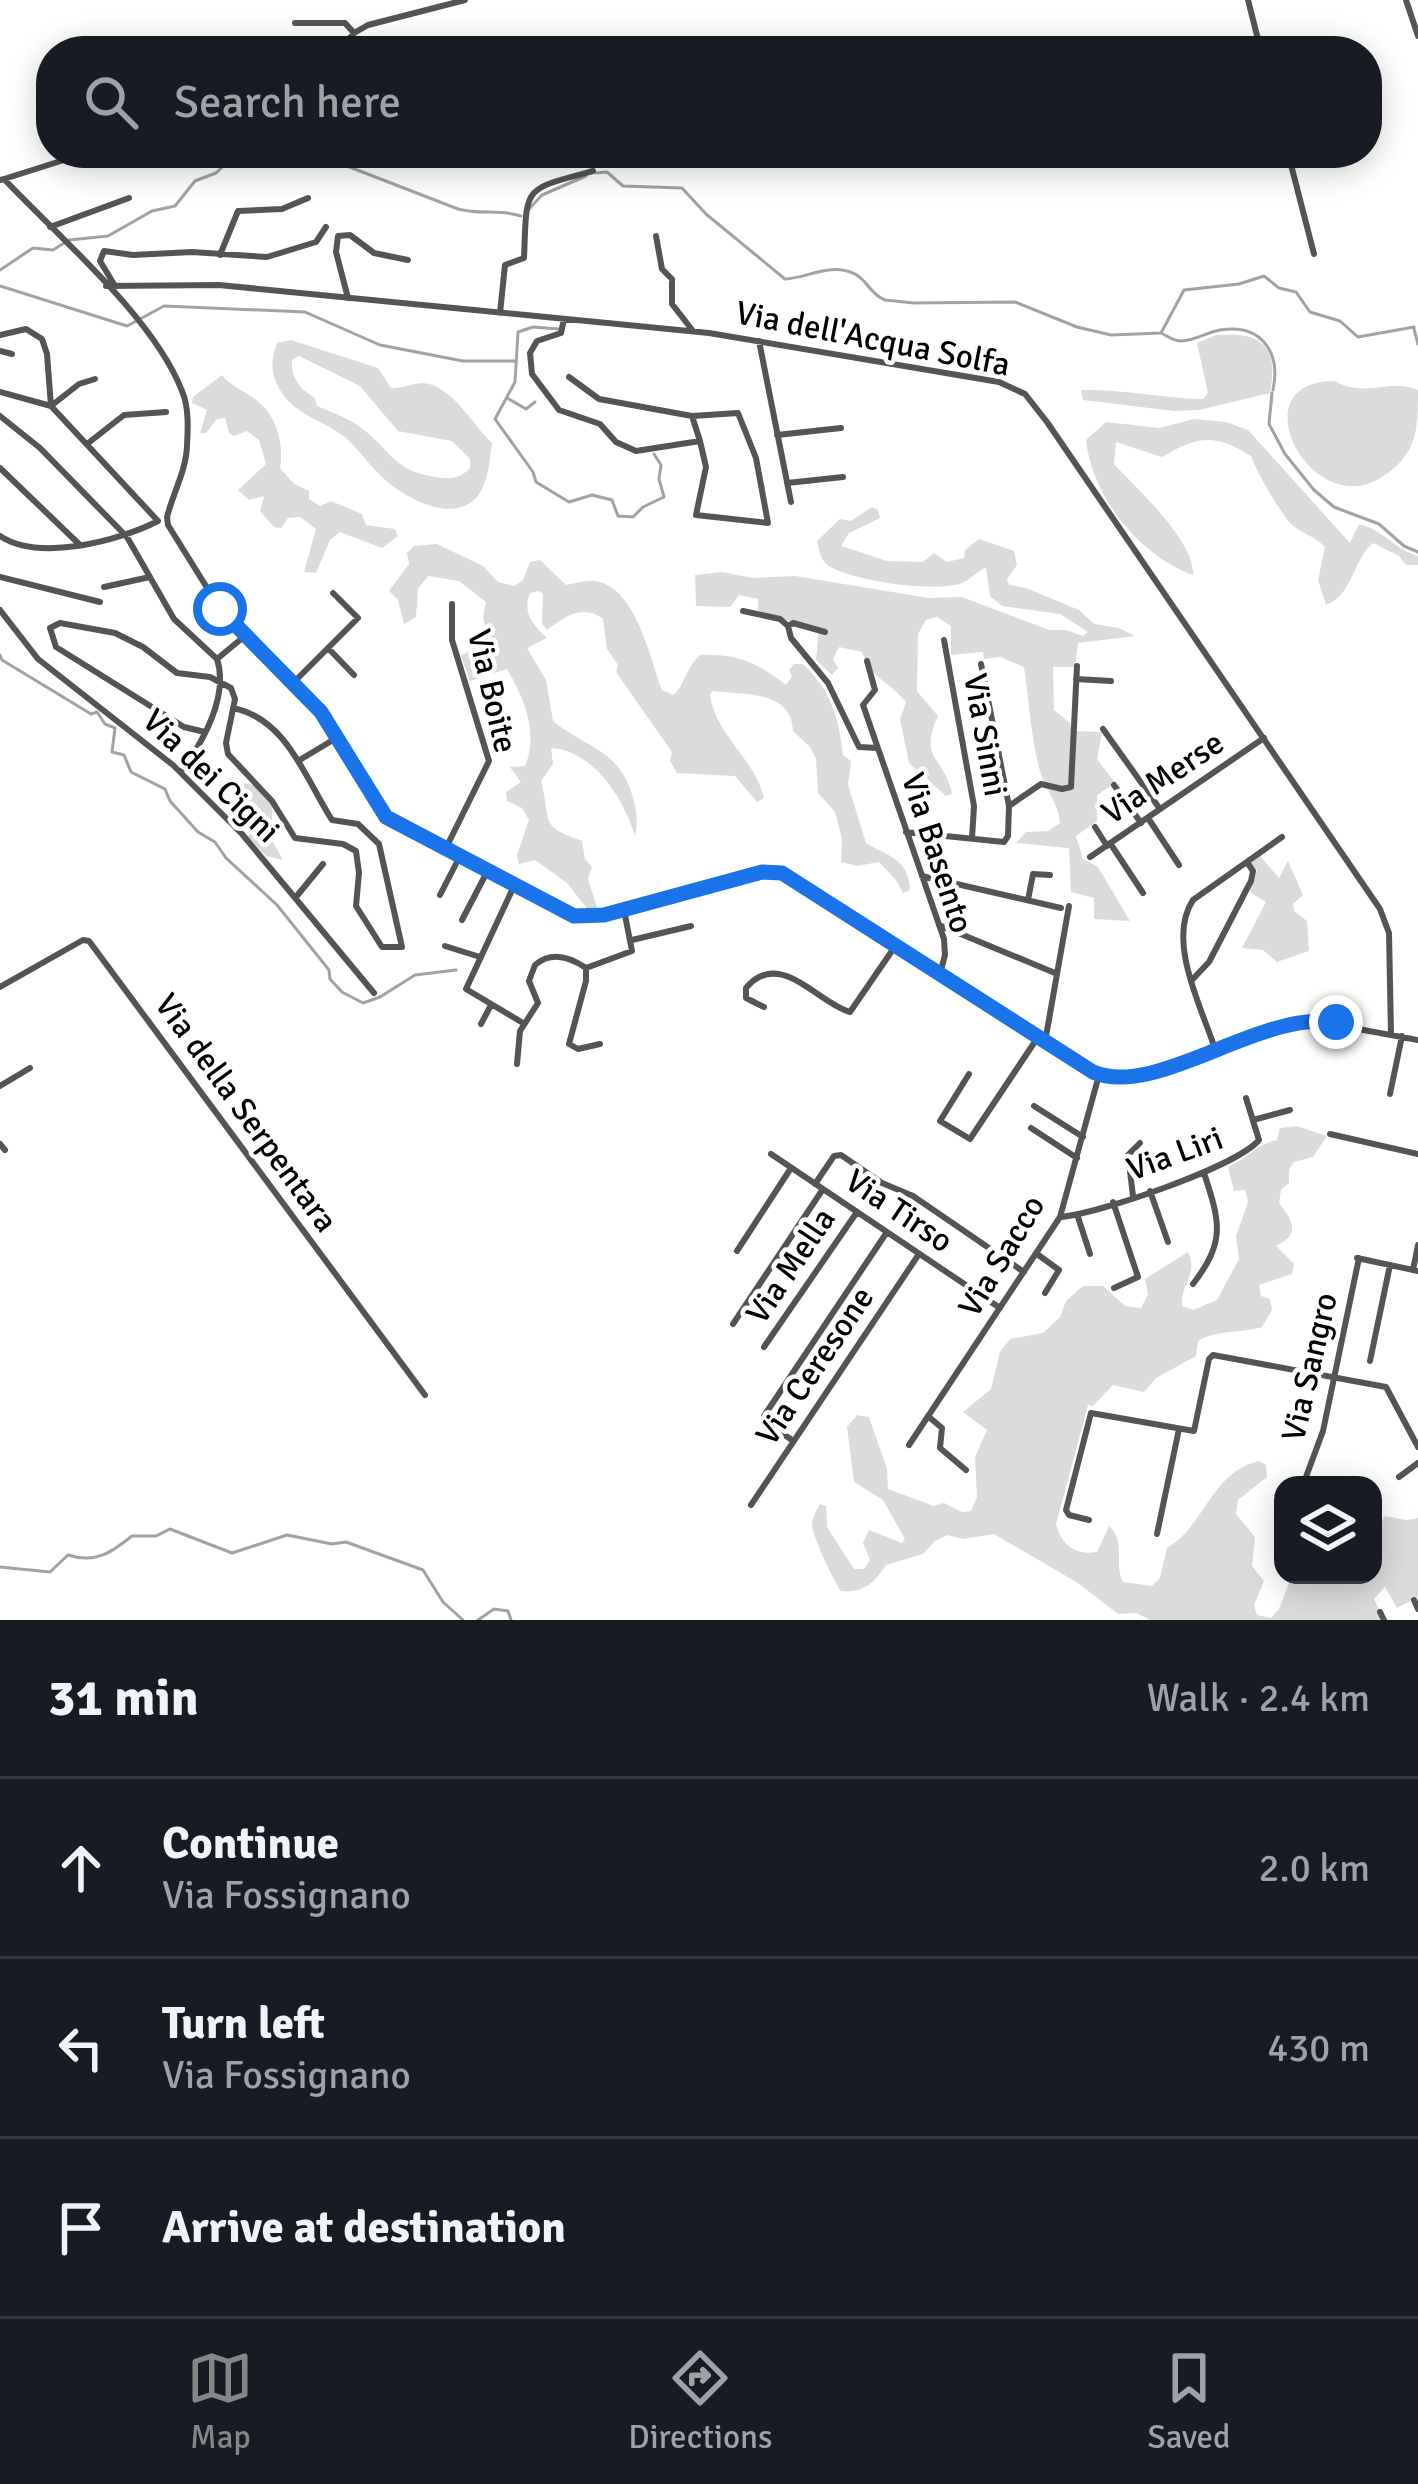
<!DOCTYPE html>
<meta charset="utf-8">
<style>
:root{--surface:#171b24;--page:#242831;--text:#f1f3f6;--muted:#9ea1a6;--line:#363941;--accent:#858687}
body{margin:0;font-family:Signika,sans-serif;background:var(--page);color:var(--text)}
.controls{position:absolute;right:36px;bottom:36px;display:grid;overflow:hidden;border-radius:24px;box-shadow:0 6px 30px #0003}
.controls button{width:108px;height:108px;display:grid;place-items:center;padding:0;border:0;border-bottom:3px solid var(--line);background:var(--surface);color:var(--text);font:60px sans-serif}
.stop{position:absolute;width:36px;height:36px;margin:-27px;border:9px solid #1a73e8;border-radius:50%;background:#fff}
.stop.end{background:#1a73e8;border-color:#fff;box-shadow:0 3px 12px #0008}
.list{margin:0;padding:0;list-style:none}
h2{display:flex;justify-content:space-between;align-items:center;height:156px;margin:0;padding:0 48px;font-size:51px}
h2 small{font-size:39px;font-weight:400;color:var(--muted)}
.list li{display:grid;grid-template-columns:78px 1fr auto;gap:36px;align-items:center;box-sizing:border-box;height:180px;padding:0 48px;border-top:3px solid var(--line)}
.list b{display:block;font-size:45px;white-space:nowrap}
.list p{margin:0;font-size:39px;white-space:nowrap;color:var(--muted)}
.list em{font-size:39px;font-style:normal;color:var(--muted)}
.icon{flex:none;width:66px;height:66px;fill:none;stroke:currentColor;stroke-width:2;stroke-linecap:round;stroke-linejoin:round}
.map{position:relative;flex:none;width:1418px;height:1620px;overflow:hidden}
.search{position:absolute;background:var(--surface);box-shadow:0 6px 30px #0003;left:36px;right:36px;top:36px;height:132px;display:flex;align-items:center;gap:30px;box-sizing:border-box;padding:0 42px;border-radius:48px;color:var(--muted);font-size:45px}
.sheet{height:696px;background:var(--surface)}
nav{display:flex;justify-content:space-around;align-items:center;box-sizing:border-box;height:168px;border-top:3px solid var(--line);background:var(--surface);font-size:33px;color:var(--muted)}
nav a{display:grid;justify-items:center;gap:6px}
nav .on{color:var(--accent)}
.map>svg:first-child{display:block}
</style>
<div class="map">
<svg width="1418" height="1620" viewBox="0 0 1418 1620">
<rect width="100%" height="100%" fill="#fff"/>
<path fill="#dbdbdb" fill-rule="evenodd" d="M1216,335C1262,331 1279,346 1270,393L1199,410L1174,411L1083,400L1081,390C1121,389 1162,398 1203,399L1208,393L1197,343Z
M291,340L378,368L391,388C404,389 415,381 429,384C455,391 473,425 492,443C490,457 489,476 482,489C461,531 400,497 378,473C367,462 358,449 346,438C324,420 293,415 279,388C270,372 271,360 277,343ZM299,356L360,386L398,431L452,441L470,459V468C460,479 450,479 436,477C392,471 392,450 360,427C348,418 331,412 317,406L314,397C300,390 290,376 292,360Z
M222,375C233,389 249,392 261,404C278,420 284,447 280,468L294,484L309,491V499L320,506L331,501L362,514L366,525L395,529L398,536L382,548L340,532L330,540L316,573L304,572L316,529L300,517L288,518L281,528L274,527L260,511L264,496L249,500L238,490L266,464L259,440L247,431L234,436L229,433L225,418L217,419L206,433H200L207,410L192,403L193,397Z
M1334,381C1370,399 1386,377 1418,390C1418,429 1418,454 1382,477C1311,523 1237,381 1334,381Z
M1194,419L1226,422L1248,430L1350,543L1359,524C1383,530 1395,549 1418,556V565H1406L1399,556L1373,543C1352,561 1353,595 1326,605L1318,580L1325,547C1315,536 1302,534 1292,525C1281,514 1256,471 1251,456C1215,433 1197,436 1162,457L1116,442L1114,464C1137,489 1195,541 1193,575C1140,556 1092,497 1086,440L1106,422L1159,428Z
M872,507L878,510L880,518L849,533L841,546L887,561L923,562L934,553L947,562L964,558L965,550L979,539L1014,551L1017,565L1007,579L1009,585L1026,588L1079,610L1094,624L1119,628L1135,636L1078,643L1075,667H1053L1054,710L1070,723L1072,731L1102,732L1097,759L1115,783L1097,795V821L1076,836L1083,859L1098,867L1130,921L1094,919V898L1071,892L1069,848L1016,843L1026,832L1048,831L1060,823C1058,802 1046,791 1040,771C1031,738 1029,701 1024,667L1000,657L984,659L983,652L951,655V626L937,617L926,620L918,634L917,691L938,716C918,761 944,755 952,794L946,796L909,763L900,719L906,702C889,681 871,679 862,652L839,647L833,659L838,668L832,675L816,660L819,628L758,613V599L739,595L730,607L696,606L695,575L722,572L753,578L795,576L929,598L962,597L1049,630H1066L1083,636L1088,632L1060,614L1002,606L990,596L986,568C977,571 971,579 962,583C936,593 852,581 829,566C820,560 819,550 817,541L840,519L851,521Z
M437,544L483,566L498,582L514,586L523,580L530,562L540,560L566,585C579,583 590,578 603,583C638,597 650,658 662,690L673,695C684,688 685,668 700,655C737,653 758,663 786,685L792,676L789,670L794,664H803C831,690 839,718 843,755L851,761L848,785L866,843C887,856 909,858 910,890L903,893L896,880L879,862L857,866L841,862L842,839L835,812L818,793L816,759L810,747L793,731C791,690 745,695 713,691L710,694C715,735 754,757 764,798L757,802L735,776L677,773L670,761L672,752L616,672L618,665L607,649L603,619C581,603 563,618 547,630L542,624L543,594L539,591L530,593C522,613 533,625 547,638L527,648L546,680L553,721C587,749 620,749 633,798C637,813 638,821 635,836C624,799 593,750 551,748L553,764L541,781C552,824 538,825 582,841L585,859L592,867L588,879L597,907L589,911L567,883L535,860L519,864L517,855L529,820L522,808L507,801L506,792L521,782L510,767L525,766C539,734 524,697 507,669L470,681L461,656L482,642L487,632L483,618L486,602L459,581L428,576L418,589L416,617L404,624L398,600L389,591L409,564L407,553L414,546Z
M244,783L253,785L272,805L273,842L283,860L266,856L248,837L255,827L251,813H244L241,801L234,795L236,786Z
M1260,856L1279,878L1288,861L1303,895L1293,904L1294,911L1307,921L1309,951L1277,962L1263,950L1242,948L1266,902L1250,892L1257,870L1251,863Z
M1297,1126L1327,1136L1313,1157L1294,1162L1289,1170V1183L1281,1190L1279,1203C1293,1221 1301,1234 1276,1246L1294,1264L1292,1274L1259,1285L1261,1296L1270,1299L1272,1310L1262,1327C1239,1334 1218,1329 1198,1341L1196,1356L1156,1378L1144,1392L1113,1385L1093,1406L1088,1405L1056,1524C1061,1544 1075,1556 1097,1552L1109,1526C1127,1542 1113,1563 1123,1582L1152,1586L1160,1578L1167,1548C1205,1526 1211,1472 1259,1461L1266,1465L1267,1477L1238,1500L1236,1514L1255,1537L1252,1566L1264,1581L1254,1605L1257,1615L1271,1618L1279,1609L1289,1583L1306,1575H1373V1527L1377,1531L1385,1516L1406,1520L1418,1518V1597L1397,1608L1385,1587L1374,1599L1383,1618L1378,1620H1150L1136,1613L1118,1614L1078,1583L994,1534L963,1539L948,1535L935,1541L923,1554L886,1565C874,1583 864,1593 841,1591C835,1584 810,1531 812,1524C813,1516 817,1510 820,1504L826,1506L827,1527L854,1569H864L870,1560L863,1543L869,1530L902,1543L905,1539L883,1500L854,1482L847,1427L857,1415L869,1417L887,1469L888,1489L934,1506L944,1503L962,1512L971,1511L977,1497L975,1457L987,1430L963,1412L991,1389L1000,1352L1010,1339L1043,1333L1060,1317L1066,1301L1083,1286H1103L1125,1306L1141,1308L1148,1294L1145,1279L1188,1252C1199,1275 1180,1284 1182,1306L1193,1310L1217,1300L1239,1259L1236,1236L1248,1202L1245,1190L1234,1191L1228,1167C1247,1159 1256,1144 1277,1140L1280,1128Z"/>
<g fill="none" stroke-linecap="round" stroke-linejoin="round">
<path stroke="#a2a2a2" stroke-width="3" d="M596,173L607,172L623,186L682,188L706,214L785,279C808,278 830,262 855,274C868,281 870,294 885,300L914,303L1015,302L1077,327L1111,335L1161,333L1184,290L1239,284L1264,276L1279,288L1296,292L1310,312L1340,321L1358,337L1414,327
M529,209L542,195L586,176
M0,270L33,248L53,250L69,240L108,236L152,211L175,206L195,181L216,173L233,157L260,161L279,154H316L458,209C480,215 501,209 521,216
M0,286L127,326L164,306L305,312L380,345L463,361H515
M558,329L533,327L518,332L515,382L495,419L533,472L536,482L569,502L592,495L612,500L618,516L633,517L643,507L664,497L659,479L661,465L654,454
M1414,329L1418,344
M1163,334C1169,337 1174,341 1181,341C1195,341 1207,332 1220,330C1261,323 1281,352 1273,390
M1272,393L1269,424L1285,454L1314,490L1334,507L1379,524L1404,546L1418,552
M507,398L526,409L535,402
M0,655L2,660L91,714L97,712L105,724L115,728L112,752L124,755L131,772L165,789L170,801L198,832L215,842L226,858L277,905L329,970L330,979L342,992L363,1003L380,997L415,975L456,970
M0,1567L50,1572L68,1555C96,1564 112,1552 132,1536H156L170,1529L232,1553L287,1535L332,1544L346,1542L423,1570L443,1602L463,1620
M478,1620L494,1609L508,1611L511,1620"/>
<path stroke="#545454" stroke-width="6" d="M1248,0L1261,51
M1406,0L1418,36
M295,23H345L354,33
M339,51L354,33L368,25L465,0
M149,153L152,157
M1288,153L1314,254
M4,179L86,153
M0,180L4,179C59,237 154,318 182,391C189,407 188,429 187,446C186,471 173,493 167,517L168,525L219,607L321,712L379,809L398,826L582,918L603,915L762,872L781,873L1106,1077L1143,1074L1304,1019L1418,1040
M50,227L129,198
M656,236L662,269L672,279V304L693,331
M220,255L238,211L282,209L308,198
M106,286L219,285L709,333L999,382L1025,394L1047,422L1380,909L1389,933L1391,1034
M115,286L100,261L104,251L133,255L192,252L267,257L316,242L326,227
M348,298L336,252L338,236L350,235L374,253L408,260
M500,313L505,265L524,258C527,186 521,190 593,171
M564,319L561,333L537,341L530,353L532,374L559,410L600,424L616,442L636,451L700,441L692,416
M0,335L26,329L42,339L47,354L51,406
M759,341L791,502
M0,351L12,354
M569,377L599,399L692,416L738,413L756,458L768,523L696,515L706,467L700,441
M0,392L51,406L158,521
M51,406L79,384L95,379
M0,416L40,448L127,537L174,619L217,659
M777,435L841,428
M87,444L124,415L166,412
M0,468L80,545
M787,483L843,477
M0,536C39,562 119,541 158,521
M0,577L100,602
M104,587L150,577
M0,610L38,659L173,765L242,834L374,993
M743,611L780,619L788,626
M825,632L793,623L788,626L791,638L828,683L859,747L877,748
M944,640L974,806L972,838
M328,648L354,675
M867,661L875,690L863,705L944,939L945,955L940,974
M981,664L1009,806
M1076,679L1111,681
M294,682L358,618L333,593
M1103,729L1160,809
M205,732L184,727L56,647L50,628L60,623L115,633L143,647L177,673L210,677L231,688L235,699L226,743L228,754L272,801L295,838L343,844L356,851L359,873L356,906L382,947H402L379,844L358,824L332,820C305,778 287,719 233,708
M298,761L338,737
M181,772C203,742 229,696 217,659L246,635
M1114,785L1141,823
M1148,818L1179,865
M1095,827L1107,846
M906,832L1004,842L1008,836L1009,806L1041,784L1062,789L1071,787L1077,666
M1110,843L1143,893
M445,850L489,761L452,640V604
M1090,857L1264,738
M922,876L1061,908
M514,886L466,989L523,1023
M440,895L459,858
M296,897L323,864
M1028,900L1033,874L1050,875
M462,920L487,872
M939,925L1055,973
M632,940L691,926
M445,946L480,957
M586,968V981L569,1044L578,1049L600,1044
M1192,980L1209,962L1251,881L1253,871L1247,862
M0,987L83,940L89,941L425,1395
M764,1007L746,998V988C779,948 818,1003 850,1012L896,945
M481,1024L491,1005
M1045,1042L1069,906
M1215,1049C1202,1008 1166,941 1193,900L1282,837
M517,1064L520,1031L538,1003L529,981L535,965C551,951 570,957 586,968L632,951L624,910
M969,1074L940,1121L970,1139L1038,1037
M0,1086L30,1068
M1390,1094L1402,1036
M1034,1106L1083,1137
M1253,1120L1290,1110
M1031,1128L1077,1158
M1330,1134L1418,1154
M0,1144L5,1150
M771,1154L1000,1308
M815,1184L834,1156L841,1155L882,1183L913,1196L1024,1272
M1150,1191L1168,1242
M1133,1196L1128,1155L1140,1143
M1113,1202L1138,1277L1114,1288
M1077,1214L1090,1254
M1060,1217C1098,1214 1236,1167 1259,1140L1246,1098
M737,1251L791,1168
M1037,1254L1059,1270L1045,1293
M1357,1258L1418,1271
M1413,1270L1418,1245
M1193,1284C1226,1241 1220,1222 1204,1173
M733,1324L823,1189
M764,1347L857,1212
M1370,1361L1390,1265
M929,1417L942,1428L940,1448L966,1470
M792,1440L765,1422L764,1416L887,1232
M909,1445L1060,1217L1099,1075
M1399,1477L1418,1463
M1303,1485L1323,1431L1359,1258
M751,1505L919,1254
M1089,1520L1069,1515L1066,1510L1091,1413L1194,1431L1209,1359L1213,1355L1386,1387L1418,1447
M1157,1534L1179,1429
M1280,1547L1283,1539
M1414,1600L1418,1609
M1380,1612L1384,1620"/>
</g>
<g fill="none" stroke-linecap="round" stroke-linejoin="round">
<path stroke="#1a73e8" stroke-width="15" d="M220,609L321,712L386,817L574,916L604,915L762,872L782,873L1093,1072C1156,1099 1260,1010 1336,1022"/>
</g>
<g text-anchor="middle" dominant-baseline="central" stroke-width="9" stroke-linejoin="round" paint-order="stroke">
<g font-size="33" fill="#000" stroke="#fff">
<text transform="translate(873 339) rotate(11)">Via dell'Acqua Solfa</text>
<text transform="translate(492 691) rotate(77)">Via Boite</text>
<text transform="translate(985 735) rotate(80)">Via Sinni</text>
<text transform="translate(211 776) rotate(44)">Via dei Cigni</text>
<text transform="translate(1163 778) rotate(-34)">Via Merse</text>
<text transform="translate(937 853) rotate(72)">Via Basento</text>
<text transform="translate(246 1113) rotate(54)">Via della Serpentara</text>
<text transform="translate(1175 1154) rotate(-20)">Via Liri</text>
<text transform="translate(899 1211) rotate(34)">Via Tirso</text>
<text transform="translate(1002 1256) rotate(-59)">Via Sacco</text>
<text transform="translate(791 1266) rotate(-56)">Via Mella</text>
<text transform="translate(815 1366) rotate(-56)">Via Ceresone</text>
<text transform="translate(1310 1367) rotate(-77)">Via Sangro</text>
</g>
</g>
</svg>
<div class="controls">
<button><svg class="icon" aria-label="layers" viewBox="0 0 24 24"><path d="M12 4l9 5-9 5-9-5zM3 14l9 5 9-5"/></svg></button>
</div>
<div class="stop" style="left:220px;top:609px"></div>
<div class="stop end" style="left:1336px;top:1022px"></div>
<div class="search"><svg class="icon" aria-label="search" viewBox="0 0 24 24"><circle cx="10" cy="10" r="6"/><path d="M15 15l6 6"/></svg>Search here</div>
</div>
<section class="sheet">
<h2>31 min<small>Walk · 2.4 km</small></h2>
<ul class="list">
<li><svg class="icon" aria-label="ahead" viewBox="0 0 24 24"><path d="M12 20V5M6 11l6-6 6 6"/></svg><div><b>Continue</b><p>Via Fossignano</p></div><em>2.0 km</em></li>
<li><svg class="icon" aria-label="left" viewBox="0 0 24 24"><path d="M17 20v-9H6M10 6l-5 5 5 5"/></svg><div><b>Turn left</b><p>Via Fossignano</p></div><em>430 m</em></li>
<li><svg class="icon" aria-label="arrive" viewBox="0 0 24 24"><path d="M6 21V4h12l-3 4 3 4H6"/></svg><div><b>Arrive at destination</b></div></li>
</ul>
</section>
<nav>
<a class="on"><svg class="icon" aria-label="map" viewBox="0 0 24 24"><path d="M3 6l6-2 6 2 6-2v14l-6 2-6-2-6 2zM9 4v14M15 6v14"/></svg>Map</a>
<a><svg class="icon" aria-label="directions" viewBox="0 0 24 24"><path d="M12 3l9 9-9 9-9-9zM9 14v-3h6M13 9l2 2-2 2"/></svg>Directions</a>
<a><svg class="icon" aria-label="saved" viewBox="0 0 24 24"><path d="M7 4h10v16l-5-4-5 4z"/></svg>Saved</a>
</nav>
